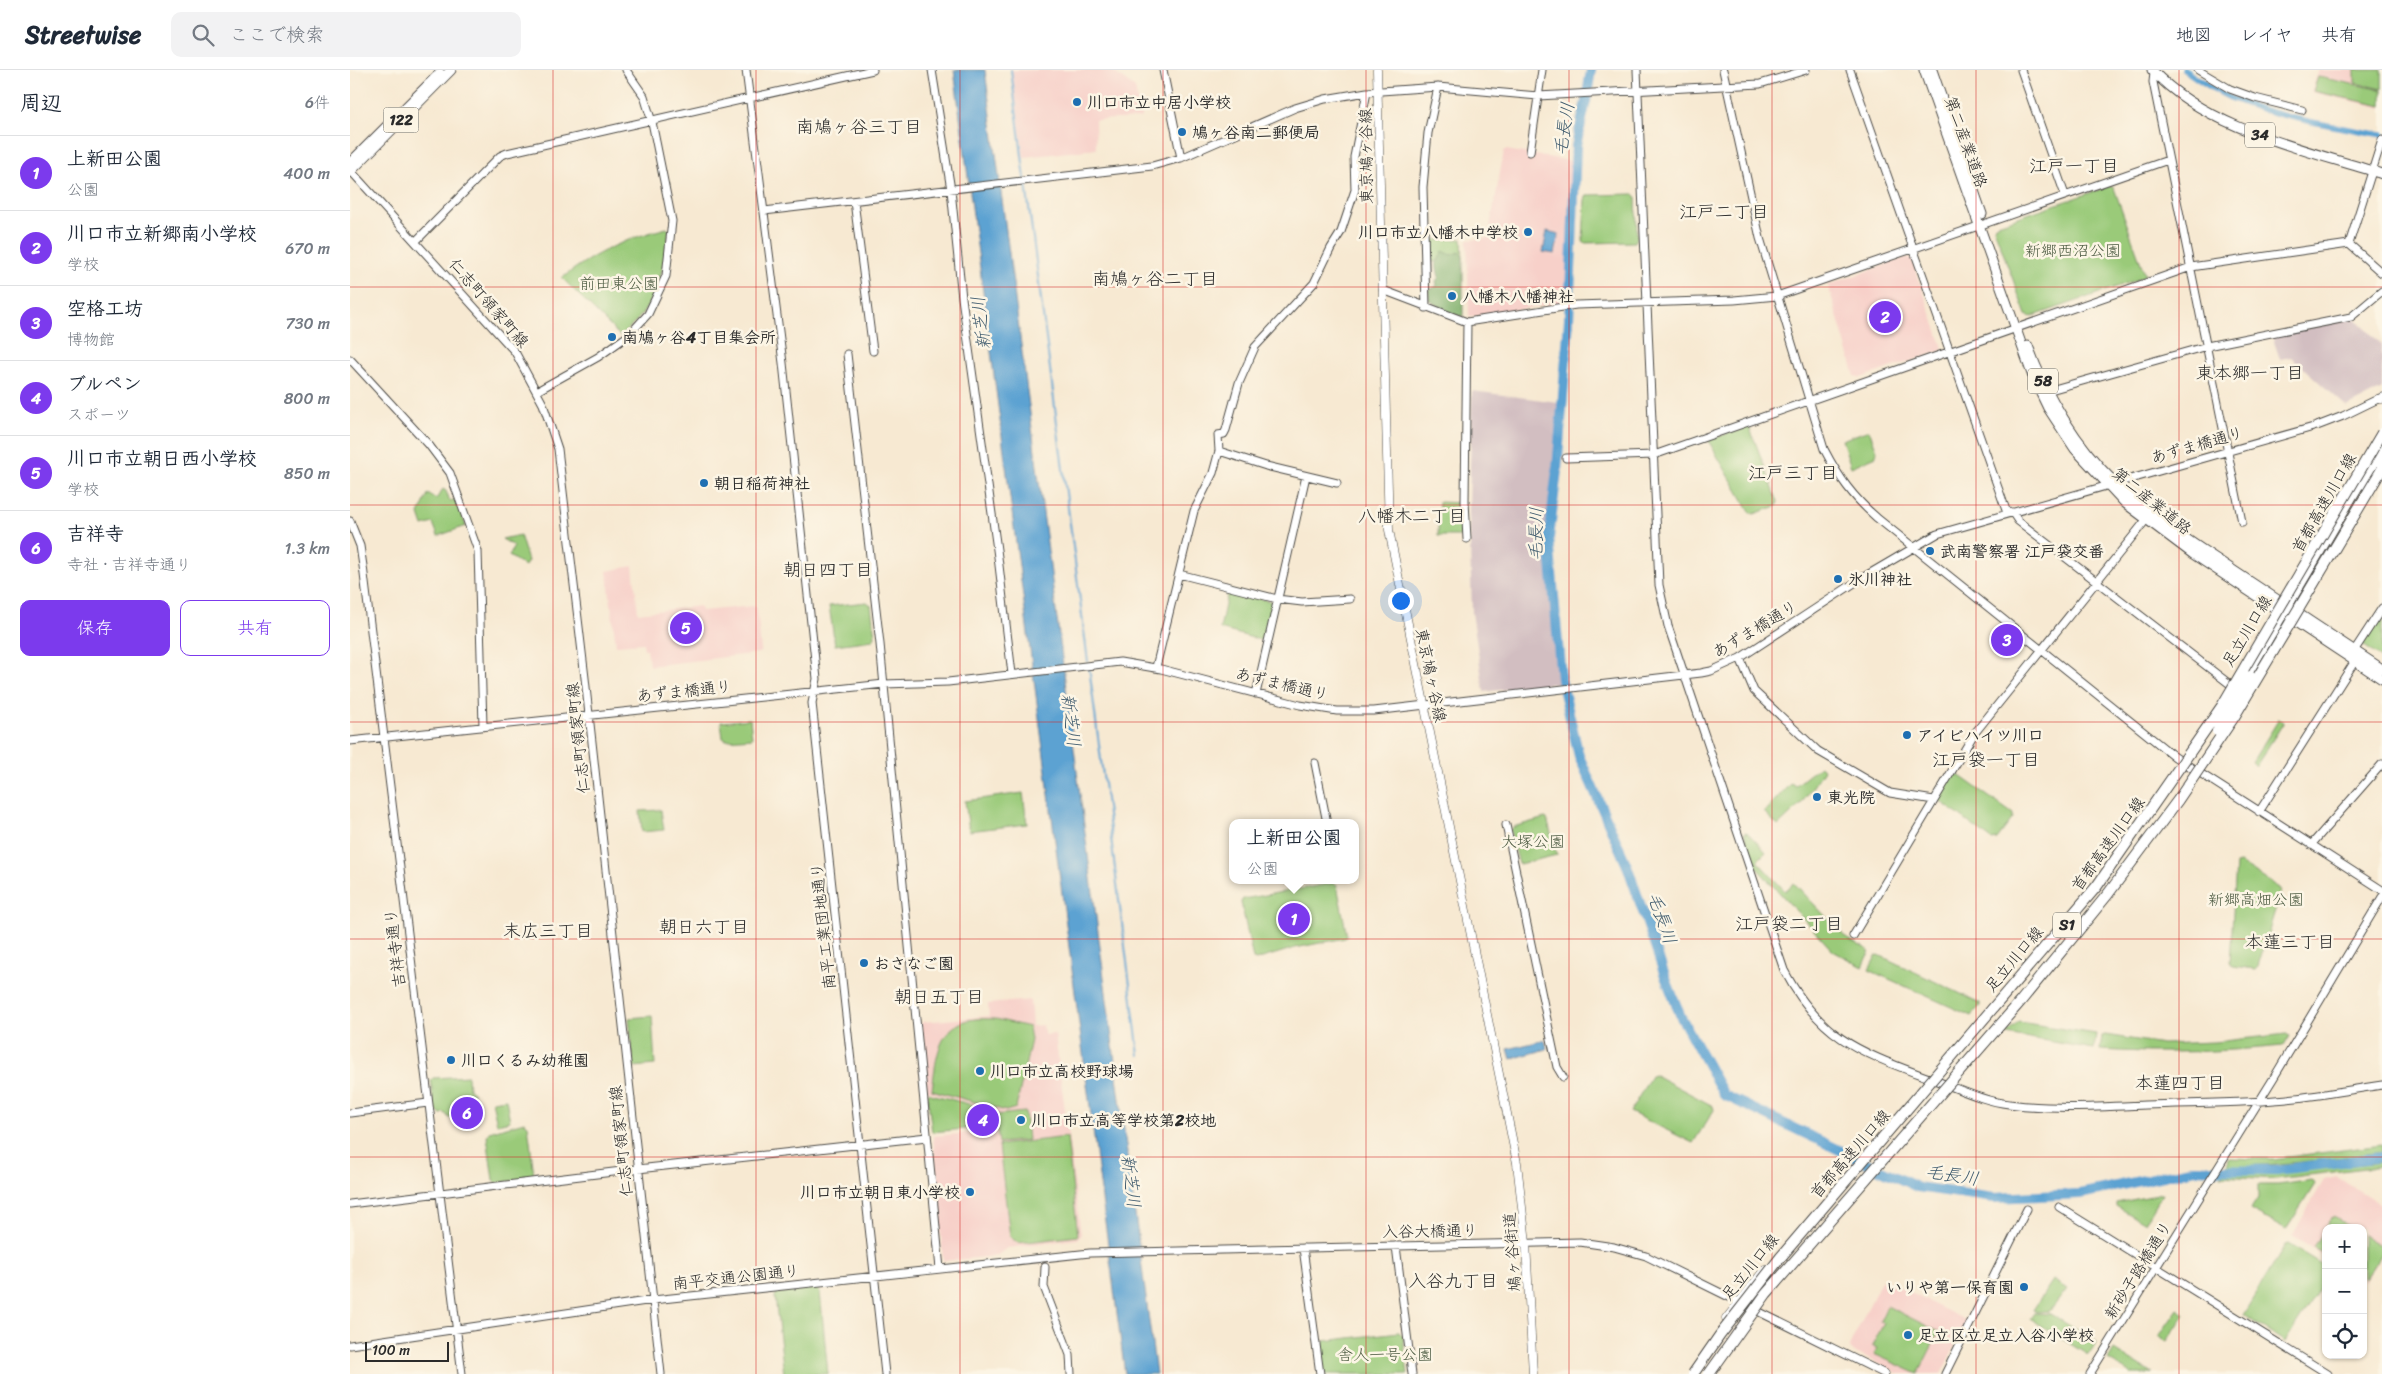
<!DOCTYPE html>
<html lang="ja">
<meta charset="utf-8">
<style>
:root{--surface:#fff;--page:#f2f2f3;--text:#1f2937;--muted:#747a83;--line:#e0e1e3;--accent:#7c3aed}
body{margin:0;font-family:Sriracha,"Klee One",sans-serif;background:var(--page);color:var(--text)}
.controls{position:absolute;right:15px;bottom:15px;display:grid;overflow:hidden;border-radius:10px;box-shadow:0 1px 4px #0004}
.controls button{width:45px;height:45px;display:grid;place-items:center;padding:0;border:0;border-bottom:1px solid var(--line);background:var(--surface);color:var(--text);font:25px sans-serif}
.scale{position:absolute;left:15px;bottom:12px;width:84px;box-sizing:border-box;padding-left:5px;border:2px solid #2b2b2b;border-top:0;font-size:14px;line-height:18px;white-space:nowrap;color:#2b2b2b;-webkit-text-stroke:4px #fcf5e5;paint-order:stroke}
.you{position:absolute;left:1050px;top:530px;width:18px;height:18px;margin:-12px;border:4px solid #fff;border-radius:50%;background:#1a73e8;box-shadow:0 0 0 8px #1a73e833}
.badge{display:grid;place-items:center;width:32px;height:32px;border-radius:50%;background:var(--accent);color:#fff;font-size:16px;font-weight:700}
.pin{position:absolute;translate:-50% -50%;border:2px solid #fff;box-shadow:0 1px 5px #0006}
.popup{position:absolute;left:879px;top:749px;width:130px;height:65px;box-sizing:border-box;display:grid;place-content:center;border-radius:10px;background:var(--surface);filter:drop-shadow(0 1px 4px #0005);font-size:16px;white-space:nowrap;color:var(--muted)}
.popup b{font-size:19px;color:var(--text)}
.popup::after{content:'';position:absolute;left:50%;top:100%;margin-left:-10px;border:10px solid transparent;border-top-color:var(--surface)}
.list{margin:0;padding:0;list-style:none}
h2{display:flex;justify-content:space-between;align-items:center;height:65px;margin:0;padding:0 20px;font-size:21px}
h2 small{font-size:16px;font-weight:400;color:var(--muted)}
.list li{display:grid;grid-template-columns:32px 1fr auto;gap:15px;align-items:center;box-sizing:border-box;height:75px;padding:0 20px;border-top:1px solid var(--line)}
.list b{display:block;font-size:19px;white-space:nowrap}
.list p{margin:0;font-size:16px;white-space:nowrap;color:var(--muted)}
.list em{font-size:16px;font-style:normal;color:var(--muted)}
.actions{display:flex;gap:10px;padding:15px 20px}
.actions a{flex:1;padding:11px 0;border:1px solid var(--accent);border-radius:10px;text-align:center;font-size:18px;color:var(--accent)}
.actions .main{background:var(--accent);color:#fff}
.icon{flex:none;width:28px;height:28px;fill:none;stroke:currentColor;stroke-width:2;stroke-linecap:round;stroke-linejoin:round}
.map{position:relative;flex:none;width:2032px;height:1304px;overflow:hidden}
header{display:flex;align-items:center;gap:30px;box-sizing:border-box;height:70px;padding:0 25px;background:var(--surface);border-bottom:1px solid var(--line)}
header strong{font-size:24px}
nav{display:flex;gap:28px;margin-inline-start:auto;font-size:18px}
.search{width:350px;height:45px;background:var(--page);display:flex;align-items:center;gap:12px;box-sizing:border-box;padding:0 18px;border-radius:10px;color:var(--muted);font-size:19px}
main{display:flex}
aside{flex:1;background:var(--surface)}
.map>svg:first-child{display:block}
</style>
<header>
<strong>Streetwise</strong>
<div class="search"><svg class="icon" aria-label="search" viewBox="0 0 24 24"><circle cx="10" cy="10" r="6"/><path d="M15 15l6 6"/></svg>ここで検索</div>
<nav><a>地図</a><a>レイヤ</a><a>共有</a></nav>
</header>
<main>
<aside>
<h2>周辺<small>6件</small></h2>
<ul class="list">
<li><span class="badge">1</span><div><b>上新田公園</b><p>公園</p></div><em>400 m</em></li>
<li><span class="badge">2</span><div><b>川口市立新郷南小学校</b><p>学校</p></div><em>670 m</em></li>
<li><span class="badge">3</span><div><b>空格工坊</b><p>博物館</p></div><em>730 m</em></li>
<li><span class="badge">4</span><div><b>ブルペン</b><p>スポーツ</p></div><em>800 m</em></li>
<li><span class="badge">5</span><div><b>川口市立朝日西小学校</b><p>学校</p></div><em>850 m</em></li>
<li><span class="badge">6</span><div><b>吉祥寺</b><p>寺社 · 吉祥寺通り</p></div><em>1.3 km</em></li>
</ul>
<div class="actions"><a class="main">保存</a><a>共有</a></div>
</aside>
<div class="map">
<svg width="2032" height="1304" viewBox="0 0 2032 1304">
<rect width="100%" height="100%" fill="#fcf5e5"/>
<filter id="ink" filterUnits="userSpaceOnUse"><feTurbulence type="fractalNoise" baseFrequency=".02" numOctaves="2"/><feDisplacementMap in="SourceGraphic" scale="10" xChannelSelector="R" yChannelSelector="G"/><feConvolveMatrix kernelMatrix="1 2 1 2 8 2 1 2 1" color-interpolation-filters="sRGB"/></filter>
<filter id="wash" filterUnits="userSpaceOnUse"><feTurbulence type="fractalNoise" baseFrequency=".0096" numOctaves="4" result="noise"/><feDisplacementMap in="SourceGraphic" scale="20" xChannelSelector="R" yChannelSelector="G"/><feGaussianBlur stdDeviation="1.12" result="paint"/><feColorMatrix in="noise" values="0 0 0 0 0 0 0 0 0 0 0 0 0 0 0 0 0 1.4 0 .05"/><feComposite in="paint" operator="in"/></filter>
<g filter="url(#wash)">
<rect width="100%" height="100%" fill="#f7e9d2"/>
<path fill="#f7d0c9" d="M662,0H761L785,18L791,46L790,48L745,50L746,79L674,87Z
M1969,0H2032V38L1961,22Z
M1156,80L1221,91L1215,232L1121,247L1119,245L1117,170L1138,168L1154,81Z
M1557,187L1562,189L1593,278L1592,281L1510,308L1505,306L1478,215Z
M283,496L288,543L350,536L351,541L404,536L407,538L411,580L409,583L299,596L297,579H294L293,573L266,575L257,501Z
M680,930L682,956L693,955L695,965L705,964L731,1165L728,1169L657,1178L646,1186L595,1191L593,1190L583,1066L621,1063L623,1067L632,1066H627L624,1034L577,1021L571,954L573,952L639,946L638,934Z
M1987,1107L2032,1135V1184L2015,1211L2013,1210V1158H1976V1187L1942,1166L1974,1110Z
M1535,1210L1615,1250L1616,1253L1591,1304H1549L1500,1280L1499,1277L1531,1211Z"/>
<path fill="#d2bec1" d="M2005,248L2032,275V319L1997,337L1941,287L1930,289L1922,266Z
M1122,321L1208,332L1205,385L1195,469L1207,613L1134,622L1122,542L1119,442Z"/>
<path fill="#9aca79" stroke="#627a52" d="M2005,0H2032V19L2005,13Z
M1968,7L2032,20V36L1963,21Z
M1760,116L1764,118L1795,205L1792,208L1681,247L1676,245L1644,158L1645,155Z
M1284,124L1286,126L1287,168L1285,172L1234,173L1233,171L1235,130L1237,125Z
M317,158L319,160C314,202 306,239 270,266L212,208C244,183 277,168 317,158Z
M1112,169L1113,191L1079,192L1080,170Z
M1399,356L1428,432L1427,436L1404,444L1400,442L1359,372V370Z
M1519,360L1527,381L1526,386L1501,397L1492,370Z
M93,419L96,421L100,431L106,429L116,456L88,466L83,453L73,456L69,444L78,424L86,429Z
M1089,432L1111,433L1112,466H1088Z
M170,465L178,491L175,496L159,486L164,476L152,469Z
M878,520L923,532L914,571L870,559Z
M517,532L521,535L525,566L523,570L485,575L479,536Z
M2032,543V589L2012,574Z
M400,649L402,668L376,670L373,668L371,652Z
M1929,649L1934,652L1906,696L1902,692Z
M1470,696L1474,700L1451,734L1428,756L1414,742L1441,713L1445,716Z
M1607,704L1663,744V748L1647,769L1642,770L1590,731L1589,727L1603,705Z
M673,723L677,754L619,761L615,731Z
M311,740L314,760L292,762L290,741Z
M1195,748L1197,749L1207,785L1169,794L1160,760L1163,757Z
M1397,762L1416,782L1407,791L1435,821L1444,813L1497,869L1517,879L1519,884L1513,897L1483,881L1404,795L1394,763Z
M1890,793L1929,818L1931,821L1908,896L1905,899L1883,896L1880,892L1886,794Z
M984,813L987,815L997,866L995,868L945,878L906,890L903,889L891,832L893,829Z
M1529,885L1630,933V936L1621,946L1519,900L1526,886Z
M302,946L305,995L284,997L279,948Z
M646,949L679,957L681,970L666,1038L656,1041L582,1020C586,993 586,958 619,950C627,948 637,949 646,949Z
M1669,952L1746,964L1744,979L1656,964Z
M1937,964L1939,966L1933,976C1870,982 1814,984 1750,980L1752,966L1755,965L1813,974L1864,972Z
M1305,1005L1363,1036L1364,1040L1343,1073L1280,1042L1301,1006Z
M118,1006L119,1019L124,1023L100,1049L94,1042L91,1045L84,1039L81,1010L83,1008Z
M577,1023L623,1035L625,1058L582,1062Z
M156,1029L160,1051L147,1054L142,1031Z
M675,1042L678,1070L649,1073L645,1045Z
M174,1052L178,1055L184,1105L182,1108L146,1113L143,1110L137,1066L139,1062Z
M717,1067L728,1166L668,1173L660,1167L649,1075Z
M2032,1075V1082C1980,1089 1930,1096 1877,1096L1879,1088L1922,1089Z
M2032,1092V1096L1926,1109L1871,1106L1873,1103H1925Z
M1962,1110L1965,1114L1936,1160L1900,1140L1908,1128V1115H1928Z
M1812,1124L1795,1153L1766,1136V1133Z
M1984,1147L2002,1158H1976V1184L1963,1177L1981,1148Z
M2013,1165L2032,1177V1182L2015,1209L2013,1208Z
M1938,1174L1976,1197V1208L1935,1272L1893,1245L1935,1175Z
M1703,1210L1717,1219L1700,1241L1687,1242L1683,1240Z
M467,1218L470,1222L478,1304H434L425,1226L427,1223Z
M1537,1236L1589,1262L1568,1304L1524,1284L1527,1278L1522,1276L1534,1253L1530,1251Z
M1828,1239L1835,1244L1817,1271L1809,1266Z
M1684,1243L1700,1244L1747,1272L1738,1285L1680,1249Z
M1049,1262L1053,1266L1058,1304H974L971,1275L974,1271Z
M1764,1280L1803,1304H1781L1758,1290Z"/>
<path fill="#7bae69" stroke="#536c4a" d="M1093,181L1101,185L1110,182L1113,186V247L1098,243L1079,230L1078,220L1087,216L1086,211L1089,207L1086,195Z"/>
<path fill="#5ca2d2" stroke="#44667e" d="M604,0H635L806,1304H775Z
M1197,161L1209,164L1205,184L1193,182Z
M1195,970L1197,979L1161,989L1158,979Z"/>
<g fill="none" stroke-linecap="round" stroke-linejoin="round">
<path stroke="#5ca2d2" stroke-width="2" d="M661,0L675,109
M676,114L738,592
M739,597L789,985"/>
<path stroke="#5ca2d2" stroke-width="5.5" d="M1834,0C1850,10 1866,22 1883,29C1930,48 1983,56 2032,65"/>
<path stroke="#5ca2d2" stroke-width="10" d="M1241,0L1236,31L1226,76L1219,250L1207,400L1199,468L1211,609L1229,686L1278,798L1316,909L1331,947L1374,1025L1567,1117L1644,1128L1730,1124L1845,1099L1927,1100L2032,1087"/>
</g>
</g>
<g filter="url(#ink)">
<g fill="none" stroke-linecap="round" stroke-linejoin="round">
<g stroke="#4a4844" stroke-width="9">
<path id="tertiary" d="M396,0L433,293L464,581L467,609L462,633L535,1304
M582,0L601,120L612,228L648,487L662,604
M813,0L831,88
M1287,0L1309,515L1318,556L1434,900C1471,971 1513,983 1584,1010C1609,1019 1633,1031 1659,1034C1704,1040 1751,1037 1795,1035C1845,1033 1896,1034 1946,1028C1975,1025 2003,1019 2032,1015
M1373,0L1410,168L1474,379C1489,408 1503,427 1527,448L1825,687L2032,820
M1500,0L1657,443
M1671,0L1715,125
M1848,0L1880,19L1905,28L1952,40
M1804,3L1803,12L1892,452
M2032,70L1999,174L2032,203
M1180,82L1192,0
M0,100L165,282L193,334L208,379L235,608L311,1304
M504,131L523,281
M414,141L802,96L831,88L945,38L975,29L1017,22L1088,17L1188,26L1410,14L1456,0
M66,171L150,86L157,83L523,0
M1033,220L1117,252L1226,235L1384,230L1427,226L1818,90
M1076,238L1073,117L1078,63L1088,17
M497,284L530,574L590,1199
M0,289L79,375L100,403L128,481L133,656
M187,321L248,287L279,265L298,244L316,206L322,151L302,52L294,26L276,0
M1697,321L1857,276L2001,247L2032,221
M869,381L916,396L987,413
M1216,388L1304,385L1841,197L1999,174
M1662,442L1668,451L1881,615
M0,451L10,476L13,496L112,1304
M1117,469L1115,431L1117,252
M829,504L927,529L952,532L1000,529
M2004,581L2032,538
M1390,588L1404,621L1468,681L1540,723L1584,730
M806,597L844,441L863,403L869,381L868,365L874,364L876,360L889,313L905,277L964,213L981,178L991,162L1005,120L1004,87L1017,22
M906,624L956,406
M0,671L534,614L598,612L770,592L811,599L950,635L987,641H1024L1351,603L1361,601L1390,588L1512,508L1587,464L1967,356L1993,346L2032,327
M965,693L977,753
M1909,742L2005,591
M1156,755L1207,997L1213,1007
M1961,775L2032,694
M1503,866L1624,664L1796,450
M0,1043L78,1033
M0,1134L288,1099L577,1067
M1709,1137L1978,1304
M1046,1176L1062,1304
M953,1178L970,1304
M695,1197L694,1217L720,1285L721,1304
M0,1275L303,1230L740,1183L1230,1172L1264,1177L1296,1186L1535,1304
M1595,1304L1677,1139
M1740,1304L1923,1009L2032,827"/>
</g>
<g stroke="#4a4844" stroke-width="9">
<path id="secondary" d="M1027,0L1039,460L1167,1093L1176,1173L1183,1304
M2028,329H2032
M1376,1249L1415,1199"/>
</g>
<g stroke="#4a4844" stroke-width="11">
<path id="primary" d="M1574,0L1683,307L1698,338L1725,379L1775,433L1843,484L2032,609
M1582,0L1632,144
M1802,0C1856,59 1957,80 2032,104
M1678,276C1696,326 1727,376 1765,413C1800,447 1843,473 1884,501C1933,534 1983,566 2032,599"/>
</g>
<g stroke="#4a4844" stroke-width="11">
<path id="trunk" d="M0,93L90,3
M0,102L101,0"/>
</g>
<g stroke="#4a4844" stroke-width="12">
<path id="motorway" d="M2017,416L2032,388
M1897,604L2032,375"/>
</g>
<use href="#tertiary" stroke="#fff" stroke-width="7"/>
<use href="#secondary" stroke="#fff" stroke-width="8"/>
<use href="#primary" stroke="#fff" stroke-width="9"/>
<use href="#trunk" stroke="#fff" stroke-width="9"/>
<use href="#motorway" stroke="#fff" stroke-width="10"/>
<g stroke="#4a4844" stroke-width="12" stroke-linecap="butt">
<path id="motorway-bridge" d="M1867,661L1900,606
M1343,1304L1370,1265L1430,1188L1747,816L1872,636L2032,363
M1359,1304L1416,1224L1670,932L1758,824L1828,730L1884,647L2032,399"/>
</g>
<use href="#motorway-bridge" stroke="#fff" stroke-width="10"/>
</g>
</g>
<path fill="none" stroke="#d62828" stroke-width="1" stroke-opacity="0.55" d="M203,0V1304M406,0V1304M610,0V1304M813,0V1304M1016,0V1304M1219,0V1304M1422,0V1304M1626,0V1304M1829,0V1304M0,217H2032M0,435H2032M0,652H2032M0,869H2032M0,1087H2032"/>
<g fill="#1f6fb2" stroke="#fcf5e5" stroke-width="2">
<circle cx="727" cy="32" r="5"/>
<circle cx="832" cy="62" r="5"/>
<circle cx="1178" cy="162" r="5"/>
<circle cx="1102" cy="226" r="5"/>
<circle cx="262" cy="267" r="5"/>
<circle cx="354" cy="413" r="5"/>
<circle cx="1580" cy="481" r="5"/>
<circle cx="1488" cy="509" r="5"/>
<circle cx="1557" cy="665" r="5"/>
<circle cx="1467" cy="727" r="5"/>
<circle cx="514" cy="893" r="5"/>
<circle cx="101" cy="990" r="5"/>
<circle cx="630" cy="1001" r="5"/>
<circle cx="671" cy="1050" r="5"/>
<circle cx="620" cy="1122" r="5"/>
<circle cx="1674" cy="1217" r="5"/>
<circle cx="1558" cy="1265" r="5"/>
</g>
<g text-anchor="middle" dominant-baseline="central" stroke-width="5" stroke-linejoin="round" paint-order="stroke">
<g fill="#fcf5e5" stroke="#6a6863" stroke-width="1">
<rect x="33.5" y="37.5" width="35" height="25" rx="4"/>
<rect x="1895" y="52.5" width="30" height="25" rx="4"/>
<rect x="1678" y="298.5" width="30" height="25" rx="4"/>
<rect x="1703" y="842.5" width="28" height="25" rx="4"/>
</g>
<g font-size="15" font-weight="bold" fill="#2b2b2b">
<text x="51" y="50">122</text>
<text x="1910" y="65">34</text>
<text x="1693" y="311">58</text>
<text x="1717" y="855">S1</text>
</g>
<g font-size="16" font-weight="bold" fill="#2b2b2b" stroke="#fcf5e5" text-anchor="start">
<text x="737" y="32">川口市立中居小学校</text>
<text x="842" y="62">鳩ヶ谷南二郵便局</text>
<text x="1168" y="162" text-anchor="end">川口市立八幡木中学校</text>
<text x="1112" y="226">八幡木八幡神社</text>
<text x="272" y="267">南鳩ヶ谷4丁目集会所</text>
<text x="364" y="413">朝日稲荷神社</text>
<text x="1590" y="481">武南警察署 江戸袋交番</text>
<text x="1498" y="509">氷川神社</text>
<text x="1567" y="665">アイビハイツ川口</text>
<text x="1477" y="727">東光院</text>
<text x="524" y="893">おさなご園</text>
<text x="111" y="990">川口くるみ幼稚園</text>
<text x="640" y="1001">川口市立高校野球場</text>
<text x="681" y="1050">川口市立高等学校第2校地</text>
<text x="610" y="1122" text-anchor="end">川口市立朝日東小学校</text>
<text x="1664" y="1217" text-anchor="end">いりや第一保育園</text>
<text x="1568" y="1265">足立区立足立入谷小学校</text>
</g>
<g font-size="16" fill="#2b2b2b" stroke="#fcf5e5">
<text transform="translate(1616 72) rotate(70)">第二産業道路</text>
<text transform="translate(1016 86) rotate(-91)">東京鳩ヶ谷線</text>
<text transform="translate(139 233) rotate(49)">仁志町領家町線</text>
<text transform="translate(1847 375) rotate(-16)">あずま橋通り</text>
<text transform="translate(1802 431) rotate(39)">第二産業道路</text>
<text transform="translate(1974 433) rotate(-60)">首都高速川口線</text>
<text transform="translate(1405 559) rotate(-31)">あずま橋通り</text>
<text transform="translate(1897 561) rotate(-59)">足立川口線</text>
<text transform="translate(1081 605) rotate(78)">東京鳩ヶ谷線</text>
<text transform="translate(932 614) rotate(13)">あずま橋通り</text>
<text transform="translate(334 621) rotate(-6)">あずま橋通り</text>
<text transform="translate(228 668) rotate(-96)">仁志町領家町線</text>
<text transform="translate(1758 774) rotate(-54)">首都高速川口線</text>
<text transform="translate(473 856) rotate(-96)">南平工業団地通り</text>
<text transform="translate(45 878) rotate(-97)">吉祥寺通り</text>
<text transform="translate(1664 889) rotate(-50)">足立川口線</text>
<text transform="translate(271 1071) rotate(-96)">仁志町領家町線</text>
<text transform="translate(1500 1084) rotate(-49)">首都高速川口線</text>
<text transform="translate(1080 1161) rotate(-1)">入谷大橋通り</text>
<text transform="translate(1162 1182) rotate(-94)">鳩ヶ谷街道</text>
<text transform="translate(1400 1197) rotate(-51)">足立川口線</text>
<text transform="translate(1788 1200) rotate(-58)">新砂子路橋通り</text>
<text transform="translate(386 1207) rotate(-6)">南平交通公園通り</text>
</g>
<g font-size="16" fill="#4c5b42" stroke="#fcf5e5">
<text x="1723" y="180">新郷西沼公園</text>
<text x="269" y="213">前田東公園</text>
<text x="1183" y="771">大塚公園</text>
<text x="1906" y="829">新郷高畑公園</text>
<text x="1035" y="1284">舎人一号公園</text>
</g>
<g font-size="18" fill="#2b2b2b" stroke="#fcf5e5">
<text x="509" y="57">南鳩ヶ谷三丁目</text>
<text x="1724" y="96">江戸一丁目</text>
<text x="1374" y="142">江戸二丁目</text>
<text x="805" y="209">南鳩ヶ谷二丁目</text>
<text x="1900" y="303">東本郷一丁目</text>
<text x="1443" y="403">江戸三丁目</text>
<text x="1062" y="446">八幡木二丁目</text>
<text x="478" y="500">朝日四丁目</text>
<text x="1636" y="690">江戸袋一丁目</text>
<text x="1439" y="854">江戸袋二丁目</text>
<text x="354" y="857">朝日六丁目</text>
<text x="198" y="861">末広三丁目</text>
<text x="1940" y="872">本蓮三丁目</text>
<text x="589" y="927">朝日五丁目</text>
<text x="1830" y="1013">本蓮四丁目</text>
<text x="1103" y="1211">入谷九丁目</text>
</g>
<g font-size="18" font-style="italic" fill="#3f5b6e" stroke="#fcf5e5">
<text transform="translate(1214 59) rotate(-81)">毛長川</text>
<text transform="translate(631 253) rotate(-97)">新芝川</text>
<text transform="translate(1186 464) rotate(-89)">毛長川</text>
<text transform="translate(721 650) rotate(83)">新芝川</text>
<text transform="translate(1312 848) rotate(71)">毛長川</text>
<text transform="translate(1602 1105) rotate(9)">毛長川</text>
<text transform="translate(781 1111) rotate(83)">新芝川</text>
</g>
</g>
</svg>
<div class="controls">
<button>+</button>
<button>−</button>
<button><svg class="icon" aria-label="locate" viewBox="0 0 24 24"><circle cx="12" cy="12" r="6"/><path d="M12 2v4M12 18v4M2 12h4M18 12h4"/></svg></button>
</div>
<div class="scale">100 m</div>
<div class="you"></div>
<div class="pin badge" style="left:944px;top:849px">1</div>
<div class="popup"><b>上新田公園</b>公園</div>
<div class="pin badge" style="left:1535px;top:247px">2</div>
<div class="pin badge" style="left:1657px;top:570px">3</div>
<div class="pin badge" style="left:633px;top:1050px">4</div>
<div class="pin badge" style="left:336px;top:558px">5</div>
<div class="pin badge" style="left:117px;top:1043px">6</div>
</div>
</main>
